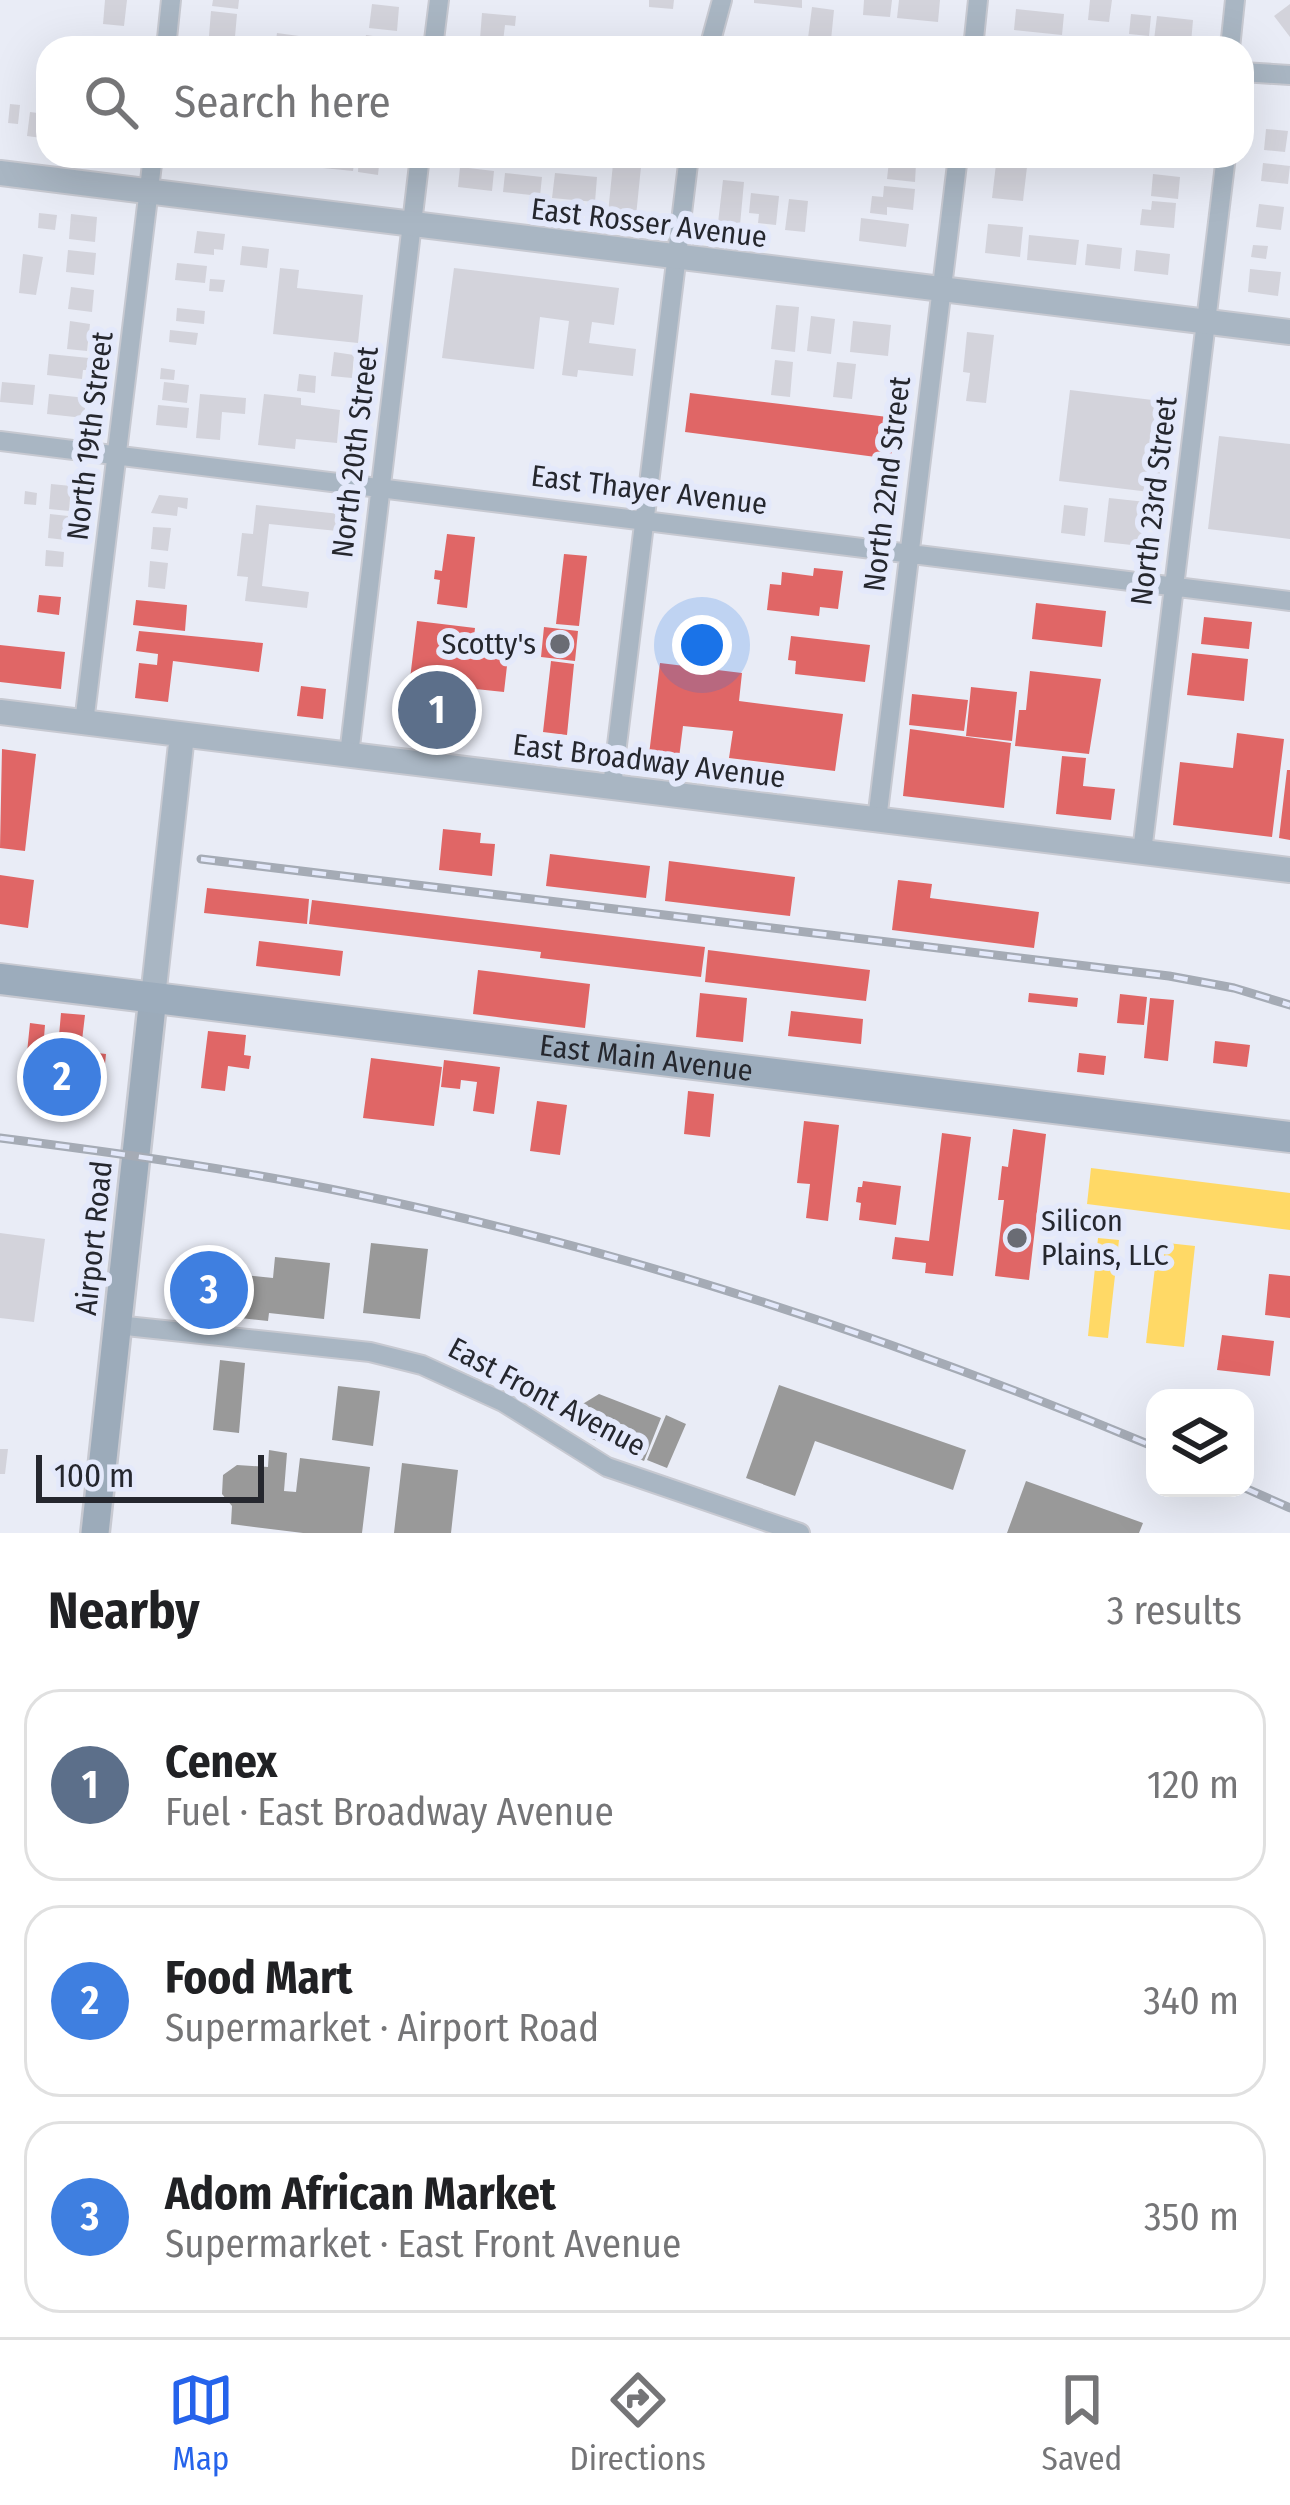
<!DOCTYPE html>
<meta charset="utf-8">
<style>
:root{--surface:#fff;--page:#f2f2f2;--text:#202124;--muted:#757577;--line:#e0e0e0;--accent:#2563eb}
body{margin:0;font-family:"Fira Sans Condensed",sans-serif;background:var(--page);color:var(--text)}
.controls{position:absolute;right:36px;bottom:36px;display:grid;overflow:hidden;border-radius:24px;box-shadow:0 12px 48px #0002}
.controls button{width:108px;height:108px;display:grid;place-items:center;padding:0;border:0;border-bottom:3px solid var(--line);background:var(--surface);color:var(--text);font:60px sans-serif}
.scale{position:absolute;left:36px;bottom:30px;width:228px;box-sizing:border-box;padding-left:12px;border:6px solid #25272e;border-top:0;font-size:33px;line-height:42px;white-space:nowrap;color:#25272e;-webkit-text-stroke:9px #e4e9fb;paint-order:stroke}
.you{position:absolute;left:702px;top:645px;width:42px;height:42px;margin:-30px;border:9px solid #fff;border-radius:50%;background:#1a73e8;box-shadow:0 0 0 18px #1a73e833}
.badge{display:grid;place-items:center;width:78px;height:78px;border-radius:50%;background:var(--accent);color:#fff;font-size:39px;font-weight:700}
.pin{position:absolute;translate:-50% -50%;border:6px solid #fff;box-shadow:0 3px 12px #0006}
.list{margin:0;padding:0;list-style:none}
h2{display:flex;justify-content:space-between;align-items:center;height:156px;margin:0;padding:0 48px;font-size:51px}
h2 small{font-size:39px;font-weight:400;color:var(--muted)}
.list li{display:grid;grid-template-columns:78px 1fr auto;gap:36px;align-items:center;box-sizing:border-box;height:192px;margin:0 24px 24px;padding:0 24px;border:3px solid var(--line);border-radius:36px}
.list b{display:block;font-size:45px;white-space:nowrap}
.list p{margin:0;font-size:39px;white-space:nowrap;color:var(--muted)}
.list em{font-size:39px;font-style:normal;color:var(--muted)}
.icon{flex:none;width:66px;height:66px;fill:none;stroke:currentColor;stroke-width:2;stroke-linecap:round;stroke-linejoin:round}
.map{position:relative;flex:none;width:1290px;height:1533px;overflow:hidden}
.search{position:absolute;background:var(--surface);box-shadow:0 12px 48px #0002;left:36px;right:36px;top:36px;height:132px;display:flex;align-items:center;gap:30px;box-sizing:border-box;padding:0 42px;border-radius:36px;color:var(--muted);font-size:45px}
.sheet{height:804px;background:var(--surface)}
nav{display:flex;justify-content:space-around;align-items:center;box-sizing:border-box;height:168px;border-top:3px solid var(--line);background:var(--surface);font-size:33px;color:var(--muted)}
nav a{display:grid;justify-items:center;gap:6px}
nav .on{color:var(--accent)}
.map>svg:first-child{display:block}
</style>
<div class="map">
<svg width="1290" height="1533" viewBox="0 0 1290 1533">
<rect width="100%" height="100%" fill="#e9ecf6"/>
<path fill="#ffd966" d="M1091,1168L1290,1193V1230L1087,1204Z
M1098,1238L1119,1240L1108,1338L1088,1336Z
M1158,1242L1195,1246L1184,1347L1146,1343Z"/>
<path fill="#e06666" d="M690,393L896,418L891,459L685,432Z
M447,534L475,537L467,608L437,604L440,580L434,579L435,570L442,571Z
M564,554L587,556L579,626L556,624Z
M814,568L843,571L838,609L820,607L819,616L767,610L770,584L781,585L782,572L813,576Z
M39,595L61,597L59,615L37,612Z
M136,600L187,605L185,631L133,625Z
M1036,603L1106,611L1102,647L1032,639Z
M1204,617L1252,622L1249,649L1201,644Z
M417,621L475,628L472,653L508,657L504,692L466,688L460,737L410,731L416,687H409Z
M544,627L578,631L575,661L541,657Z
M139,631L263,643L259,672L173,661L168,702L135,698L139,663L157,665L158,654L136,651Z
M791,636L870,645L865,682L795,674L796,661L788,660Z
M0,645L65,652L61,689L0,682Z
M1192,653L1248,659L1244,701L1187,695Z
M551,661L574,664L567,735L543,732Z
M660,663L742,673L739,701L843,714L835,771L729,758L733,731L683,726L678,766L648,763Z
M1030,671L1101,679L1089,754L1015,746L1019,710H1026Z
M301,686L326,689L323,719L297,716Z
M971,687L1017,692L1012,741L966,736Z
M912,694L968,700L964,731L909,725Z
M910,729L1011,743L1004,808L903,796Z
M1237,733L1284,739L1272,837L1173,825L1180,762L1233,768Z
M2,749L36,754L25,851L0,848Z
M1062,756L1086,758L1083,786L1115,789L1111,820L1056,814Z
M1287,770H1290V840L1279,838Z
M443,829L481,833L480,843L495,844L492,876L439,870Z
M550,854L650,866L646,898L546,886Z
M669,861L795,877L790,916L665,901Z
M0,875L34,880L28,928L0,924Z
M898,880L932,884L930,898L1039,912L1034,948L892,930Z
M207,888L309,899L307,924L204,913Z
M312,900L705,947L701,977L540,958L541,952L309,924Z
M259,941L343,951L340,976L256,966Z
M708,950L870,970L866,1001L705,982Z
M478,970L590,984L585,1028L473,1014Z
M700,993L747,998L743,1042L696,1037Z
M1029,993L1078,998L1077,1007L1028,1002Z
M1120,994L1147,997L1144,1025L1117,1023Z
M1150,998L1174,1000L1168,1061L1144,1058Z
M791,1011L863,1019L861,1044L788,1036Z
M61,1013L85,1015L81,1049L58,1047Z
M30,1023L45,1025L43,1050L76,1053L73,1079L42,1075L40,1094L23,1092Z
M208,1031L246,1035L244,1055L251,1056L249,1069L228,1066L225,1091L201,1088Z
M1215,1041L1250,1045L1247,1067L1213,1063Z
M89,1052L106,1054L104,1074L87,1072Z
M1079,1053L1106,1056L1104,1075L1077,1072Z
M371,1058L442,1067L434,1126L363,1118Z
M444,1060L500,1067L494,1114L473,1111L477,1082L461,1080L460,1089L441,1087Z
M688,1091L714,1094L710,1137L684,1134Z
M537,1101L567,1105L560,1155L530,1151Z
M804,1121L839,1125L828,1221L806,1218L810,1184L797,1183Z
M1013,1129L1046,1134L1029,1280L995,1276L1004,1200H998L1002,1166L1008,1167Z
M942,1133L971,1137L953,1276L925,1273L926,1263L892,1259L895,1237L929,1241Z
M863,1181L901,1186L896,1225L859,1220L861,1203L856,1202L858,1187H862Z
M1269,1274L1290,1276V1318L1265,1315Z
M1222,1335L1274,1341L1270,1376L1217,1370Z"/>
<path fill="#999" d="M371,1243L428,1249L420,1319L363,1313Z
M275,1257L330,1263L324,1319L269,1313L268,1321L186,1312L191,1269L273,1278Z
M220,1360L245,1363L239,1433L213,1430Z
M779,1385L966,1450L953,1490L815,1441L795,1496L746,1478Z
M338,1386L380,1391L373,1446L332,1440Z
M599,1394L661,1418L644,1461L592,1439L580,1429L581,1405Z
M666,1415L686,1424L667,1468L647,1460Z
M269,1450L287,1453L284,1491L296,1492L300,1458L370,1467L362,1533H303L231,1524L232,1506L222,1494L223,1475L237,1465L268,1467Z
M402,1463L458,1470L451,1533H394Z
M1026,1481L1143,1523L1139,1533H1007Z"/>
<path fill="#d3d3db" d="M105,0H127L124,26L103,24Z
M213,0H239L238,9L212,6Z
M649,0H674L673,9L649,7Z
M754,0H802V8L754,3Z
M864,0H892L890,17L863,15Z
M899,0H940L938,22L897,18Z
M1090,0H1112L1109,22L1088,20Z
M372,4L399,7L397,31L369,28Z
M1290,4V37L1274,16Z
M812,7L834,10L831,40L808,38Z
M1016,9L1064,14L1062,35L1014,30Z
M211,11L237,14L234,48H208Z
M482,13L516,16L515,26L505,25L503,42L480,39Z
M1131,14L1151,16L1149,36L1129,34Z
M1157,16L1193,20L1191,43L1154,40Z
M277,33L299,36L298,48H275Z
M366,35L387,38L386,48H364Z
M106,36L129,38L128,48H105Z
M635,38L662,40L661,48H634Z
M10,104L20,105L18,124L8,123Z
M30,112L45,114L42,138L27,136Z
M1266,129L1288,131L1285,152L1264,150Z
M296,156H318L317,167L295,165Z
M324,156H355L353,171L323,168Z
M359,156H380L378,175L358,172Z
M1162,156H1182L1181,165L1162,163Z
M889,161L916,164L915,182L887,179Z
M1263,163L1290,166L1288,184L1261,181Z
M613,164L641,167L636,216L608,213Z
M996,164L1027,167L1023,201L992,198Z
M460,167L494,171L492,191L458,187Z
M505,173L542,177L540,196L503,192Z
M555,173L597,177L595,202L552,198Z
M1153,174L1180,177L1178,199L1151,196Z
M723,180L744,182L740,225L718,223Z
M884,186L915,189L913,210L887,207V215L870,213L872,196L883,197Z
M751,193L779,196L776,225L758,223L759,214L749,213Z
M789,199L808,201L805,232L785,230Z
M1152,201L1176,203L1174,228L1140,225L1142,209L1151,210Z
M1259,204L1284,207L1281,230L1256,227Z
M39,213L57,215L55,230L38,228Z
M71,214L97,217L95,242L69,239Z
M861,218L909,224L906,247L859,241Z
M988,224L1023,227L1020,257L985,253Z
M197,231L225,234L223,250L214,249V255L194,253Z
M1029,235L1079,240L1076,265L1027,260Z
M1087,244L1122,248L1120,269L1085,265Z
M1253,245L1268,246L1266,259L1251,257Z
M242,246L269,249L267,268L240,265Z
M68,250L96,253L94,275L66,272Z
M1136,250L1170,254L1168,275L1134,271Z
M23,254L43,257L36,295L19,293Z
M177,263L207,266L205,283L175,280Z
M280,268L299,270L297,288L363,295L358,343L273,334Z
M454,268L619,288L614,325L592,322L589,343L636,349L633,376L578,370L577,377L562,375L569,321L540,317L534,369L442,358Z
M1250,269L1281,272L1278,296L1248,292Z
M210,279L225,280L223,292L209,291Z
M71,287L94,290L92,312L68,309Z
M776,305L799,307L795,352L771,349Z
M177,308L205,311L204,324L176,321Z
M811,316L835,319L831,354L807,351Z
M70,321L90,324L87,351L67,349Z
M853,321L891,325L888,356L850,352Z
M170,330L198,333L196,345L169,342Z
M967,332L994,335L986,403L966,401L970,373L963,372Z
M334,352L354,355L352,378L331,376Z
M49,354L89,358L87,370H83L82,379L47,375Z
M775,360L793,362L790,397L771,395Z
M837,362L856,364L852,399L833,397Z
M161,368L175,370L174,380L160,379Z
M299,374L316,376L315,393L297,391Z
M2,382L35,385L33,405L0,402Z
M164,382L189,385L187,403L162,400Z
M1070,390L1169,402L1158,493L1059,481Z
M49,394L86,398L84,418L47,414Z
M200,394L246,398L245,414L222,412L220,440L196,438Z
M264,394L301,398V405L340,410L337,443L296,439L295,449L258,445Z
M158,405L189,408L187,428L156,425Z
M1219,436L1290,444V539L1208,529Z
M51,484L71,486L69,511L49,509Z
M25,491L37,493L36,505L24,504Z
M159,495L188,498L187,509L178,507L177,516L151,513Z
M1109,498L1146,502L1141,546L1104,542Z
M256,505L349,515L347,532L269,524L262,586L309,592L307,608L245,601L248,577L237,576L242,533L253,534Z
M1064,505L1088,508L1085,536L1061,533Z
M50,514L68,516L66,540L48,538Z
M153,527L171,528L168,551L151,549Z
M46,550L64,552L63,567L45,566Z
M150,561L168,563L165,589L148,587Z
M0,1233L45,1239L34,1322L0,1318Z
M0,1449H8L5,1474H0Z"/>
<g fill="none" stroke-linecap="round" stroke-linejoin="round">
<g stroke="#c7c9d1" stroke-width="22">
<path id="minor" d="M166,48L171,0
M433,48L439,0
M709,48L722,0
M973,48L978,0
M1230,48L1235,0
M1242,72L1290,75
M0,441L1290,601
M84,723L153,156
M349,755L420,156
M612,786L689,156
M877,820L958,156
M1142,852L1226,156
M117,1325L370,1352L422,1365L503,1402L607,1467L800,1533"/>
</g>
<g stroke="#c7c9d1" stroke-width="28">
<path id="tertiary" d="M0,173L1290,332
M0,712L1290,870
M153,997L182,735"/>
</g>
<g stroke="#c7c9d1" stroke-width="32">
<path id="secondary" d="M95,1533L153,997"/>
</g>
<g stroke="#c7c9d1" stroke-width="34">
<g id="primary">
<path id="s1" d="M0,979L1290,1137"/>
</g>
</g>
<use href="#minor" stroke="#a9b6c3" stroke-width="18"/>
<use href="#tertiary" stroke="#a9b6c3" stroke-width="24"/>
<use href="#secondary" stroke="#9cabba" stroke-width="27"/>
<use href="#primary" stroke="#9cacbc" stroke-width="30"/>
<g stroke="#a5abb5" stroke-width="9">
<path id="rail" d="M201,859L1169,976L1234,988L1290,1005
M0,1138C117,1153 234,1169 350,1193C627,1250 894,1338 1155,1447
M1245,1488L1290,1508"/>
</g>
<use href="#rail" stroke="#e4e9fb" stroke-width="4.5" stroke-dasharray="14" stroke-linecap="butt"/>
</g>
<g fill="#6a6c74" stroke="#e4e9fb" stroke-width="4.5">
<circle cx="560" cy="644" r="12"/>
<circle cx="1017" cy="1238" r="12"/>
</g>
<g text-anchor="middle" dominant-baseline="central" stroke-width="12" stroke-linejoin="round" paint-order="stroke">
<g font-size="30" fill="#25272e" stroke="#e4e9fb">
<text transform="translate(649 223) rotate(7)">East Rosser Avenue</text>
<text transform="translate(90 436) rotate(-83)">North 19th Street</text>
<text transform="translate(355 452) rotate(-83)">North 20th Street</text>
<text transform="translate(887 484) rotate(-83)">North 22nd Street</text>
<text transform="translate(649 490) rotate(7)">East Thayer Avenue</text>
<text transform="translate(1154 501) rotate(-83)">North 23rd Street</text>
<text transform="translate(649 761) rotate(7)">East Broadway Avenue</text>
<text stroke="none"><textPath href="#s1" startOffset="651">East Main Avenue</textPath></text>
<text transform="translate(94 1238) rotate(-84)">Airport Road</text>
<text transform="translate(547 1397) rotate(28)">East Front Avenue</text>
</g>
<g font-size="30" fill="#25272e" stroke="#e4e9fb" text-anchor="end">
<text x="536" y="644">Scotty's</text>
<text x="1041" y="1221" text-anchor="start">Silicon<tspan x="1041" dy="34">Plains, LLC</tspan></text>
</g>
</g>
</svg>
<div class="controls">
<button><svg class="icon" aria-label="layers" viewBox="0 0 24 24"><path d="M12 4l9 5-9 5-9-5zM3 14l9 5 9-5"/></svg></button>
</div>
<div class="scale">100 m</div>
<div class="you"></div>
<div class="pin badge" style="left:437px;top:710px;background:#5c6f8a">1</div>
<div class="pin badge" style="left:62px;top:1077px;background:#3f7fe0">2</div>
<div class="pin badge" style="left:209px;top:1290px;background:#3f7fe0">3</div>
<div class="search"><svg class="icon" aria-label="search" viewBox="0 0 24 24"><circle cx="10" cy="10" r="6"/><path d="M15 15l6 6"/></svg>Search here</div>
</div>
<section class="sheet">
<h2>Nearby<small>3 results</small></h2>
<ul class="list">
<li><span class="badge" style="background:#5c6f8a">1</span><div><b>Cenex</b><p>Fuel · East Broadway Avenue</p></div><em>120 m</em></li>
<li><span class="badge" style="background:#3f7fe0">2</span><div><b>Food Mart</b><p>Supermarket · Airport Road</p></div><em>340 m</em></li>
<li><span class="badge" style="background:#3f7fe0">3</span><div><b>Adom African Market</b><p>Supermarket · East Front Avenue</p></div><em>350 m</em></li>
</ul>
</section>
<nav>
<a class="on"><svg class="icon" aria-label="map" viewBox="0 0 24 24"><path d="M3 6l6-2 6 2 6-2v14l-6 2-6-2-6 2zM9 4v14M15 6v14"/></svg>Map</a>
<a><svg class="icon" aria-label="directions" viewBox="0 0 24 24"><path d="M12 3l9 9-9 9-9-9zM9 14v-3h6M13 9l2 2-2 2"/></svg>Directions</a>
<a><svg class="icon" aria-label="saved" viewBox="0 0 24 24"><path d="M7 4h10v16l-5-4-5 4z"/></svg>Saved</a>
</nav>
